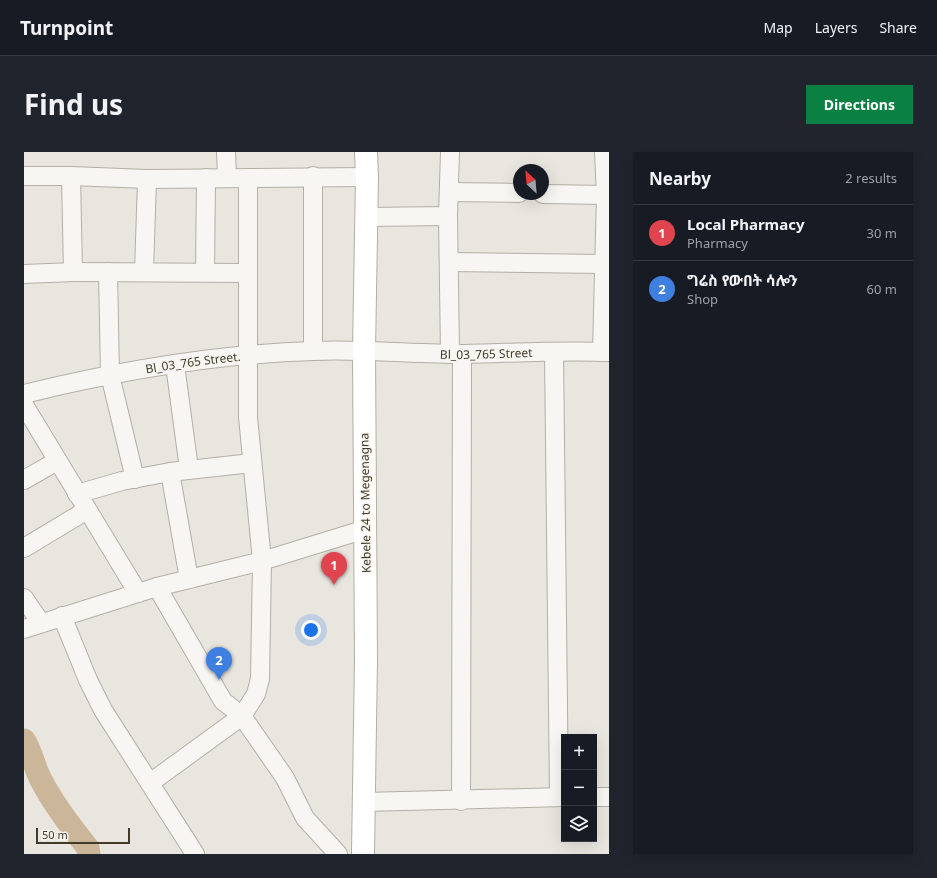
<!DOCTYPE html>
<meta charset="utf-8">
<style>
:root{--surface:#171b24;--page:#20242c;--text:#f1f3f6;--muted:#9ea1a6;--line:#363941;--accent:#0b8043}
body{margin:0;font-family:"Noto Sans","Noto Sans Ethiopic",sans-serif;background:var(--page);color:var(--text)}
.controls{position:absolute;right:12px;bottom:12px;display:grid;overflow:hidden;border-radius:0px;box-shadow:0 4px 16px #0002}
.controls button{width:36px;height:36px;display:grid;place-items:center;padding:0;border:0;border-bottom:1px solid var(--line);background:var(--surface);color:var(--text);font:20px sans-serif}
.compass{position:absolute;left:489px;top:12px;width:36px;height:36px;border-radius:50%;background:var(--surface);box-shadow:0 4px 16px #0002;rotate:334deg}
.scale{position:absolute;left:12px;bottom:10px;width:94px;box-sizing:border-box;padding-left:4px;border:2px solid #413a28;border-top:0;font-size:11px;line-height:14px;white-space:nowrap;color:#413a28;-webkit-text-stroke:3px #f7f4ef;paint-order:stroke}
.you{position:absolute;left:287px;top:478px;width:14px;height:14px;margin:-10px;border:3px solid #fff;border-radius:50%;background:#1a73e8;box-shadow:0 0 0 6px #1a73e833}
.badge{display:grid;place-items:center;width:26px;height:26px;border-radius:50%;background:var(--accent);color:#fff;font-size:13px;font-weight:700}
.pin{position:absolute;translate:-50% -33px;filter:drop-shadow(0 1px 2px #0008)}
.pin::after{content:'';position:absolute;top:21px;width:14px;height:12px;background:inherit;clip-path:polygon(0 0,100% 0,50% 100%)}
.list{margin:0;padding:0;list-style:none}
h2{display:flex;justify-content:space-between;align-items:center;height:52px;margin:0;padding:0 16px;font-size:17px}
h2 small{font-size:13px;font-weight:400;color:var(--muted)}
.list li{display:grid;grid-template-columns:26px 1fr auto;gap:12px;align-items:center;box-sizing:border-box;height:56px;padding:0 16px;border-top:1px solid var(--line)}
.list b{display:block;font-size:15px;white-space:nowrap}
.list p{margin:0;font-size:13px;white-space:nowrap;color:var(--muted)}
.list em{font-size:13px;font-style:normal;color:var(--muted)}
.icon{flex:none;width:22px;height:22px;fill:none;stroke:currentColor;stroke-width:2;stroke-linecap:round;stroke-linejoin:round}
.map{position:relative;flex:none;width:585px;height:702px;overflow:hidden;border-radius:0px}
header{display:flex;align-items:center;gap:24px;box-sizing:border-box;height:56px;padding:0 20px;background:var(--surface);border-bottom:1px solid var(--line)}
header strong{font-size:19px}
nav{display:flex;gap:22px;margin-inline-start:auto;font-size:14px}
.intro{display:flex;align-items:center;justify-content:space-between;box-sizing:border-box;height:96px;padding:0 24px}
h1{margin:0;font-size:28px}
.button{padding:10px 18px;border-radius:0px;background:var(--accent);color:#fff;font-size:14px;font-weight:700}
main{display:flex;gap:24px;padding:0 24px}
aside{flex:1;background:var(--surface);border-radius:0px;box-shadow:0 4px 16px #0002}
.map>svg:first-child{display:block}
</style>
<header>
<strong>Turnpoint</strong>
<nav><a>Map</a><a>Layers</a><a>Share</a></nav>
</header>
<div class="intro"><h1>Find us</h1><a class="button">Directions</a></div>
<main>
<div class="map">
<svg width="585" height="702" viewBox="0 0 585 702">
<rect width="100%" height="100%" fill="#e9e6e0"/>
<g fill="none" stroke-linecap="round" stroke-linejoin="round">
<path stroke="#cbb69a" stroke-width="23" d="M0,588C8,600 10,615 17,628C30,653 46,674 64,696L65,702"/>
<g stroke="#b3afa5" stroke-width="20">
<g id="minor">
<path d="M202,0L203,26"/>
<path d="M426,0L424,64L426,201"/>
<path d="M0,24H47L123,27L343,25"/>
<path d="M289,24V199"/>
<path d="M425,40L495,41"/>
<path d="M519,42L585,43"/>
<path d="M342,65L424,64"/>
<path d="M425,110L580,112"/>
<path d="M49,120L223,121"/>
<path d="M84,120L86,223L111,327"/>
<path d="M120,120L123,27"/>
<path d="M181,120L182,26"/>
<path d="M0,122L49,120L47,24"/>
<path d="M530,200L535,645"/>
<path d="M578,200L582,43L580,0"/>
<path d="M151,213L165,317"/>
<path id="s1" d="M0,242C94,219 192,202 289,199C339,197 390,202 440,202C488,201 537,198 585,200"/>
<path d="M0,253L114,441"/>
<path d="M146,320L165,427"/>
<path d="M0,328L33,309"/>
<path d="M53,342L98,329L146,320L228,311"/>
<path d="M0,396L63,358"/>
<path d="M133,435L199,549L218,564L261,626L281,666L314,702"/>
<path d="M0,446L17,471"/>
<path d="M38,464L64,528L79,558L171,702"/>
<path d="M0,477L133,435L238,409L342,377"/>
<path d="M126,631L218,564L232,542L236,527L238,409L224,265V26"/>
<path d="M570,645H585"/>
<path d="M437,649L438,202"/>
<path d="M340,650L540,645"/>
</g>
</g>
<g stroke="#b5ae9f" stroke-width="24">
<path id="major" d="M339,702L342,507L340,199L343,25L342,0"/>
</g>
<use href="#minor" stroke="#f7f6f3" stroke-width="18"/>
<use href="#major" stroke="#fff" stroke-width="22"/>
</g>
<g text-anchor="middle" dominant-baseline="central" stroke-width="3" stroke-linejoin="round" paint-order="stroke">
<g font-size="12" fill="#413a28" stroke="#f7f4ef">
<text stroke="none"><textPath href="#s1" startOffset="466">Bl_03_765 Street</textPath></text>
<text stroke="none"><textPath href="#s1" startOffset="172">Bl_03_765 Street.</textPath></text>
<text transform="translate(341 351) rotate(-91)">Kebele 24 to Megenagna</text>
</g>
</g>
</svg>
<div class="controls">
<button>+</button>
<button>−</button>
<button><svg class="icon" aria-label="layers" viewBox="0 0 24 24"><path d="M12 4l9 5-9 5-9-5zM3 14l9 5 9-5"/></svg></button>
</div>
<svg class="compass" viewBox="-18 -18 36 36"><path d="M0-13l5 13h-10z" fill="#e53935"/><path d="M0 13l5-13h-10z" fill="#9ea1a6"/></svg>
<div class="scale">50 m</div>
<div class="you"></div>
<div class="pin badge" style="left:310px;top:433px;background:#e0444e">1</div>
<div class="pin badge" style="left:195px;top:528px;background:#3f7fe0">2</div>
</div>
<aside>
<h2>Nearby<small>2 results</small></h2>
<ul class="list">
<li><span class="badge" style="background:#e0444e">1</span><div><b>Local Pharmacy</b><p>Pharmacy</p></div><em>30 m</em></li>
<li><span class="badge" style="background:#3f7fe0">2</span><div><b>ግሬስ የውበት ሳሎን</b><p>Shop</p></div><em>60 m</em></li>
</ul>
</aside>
</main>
